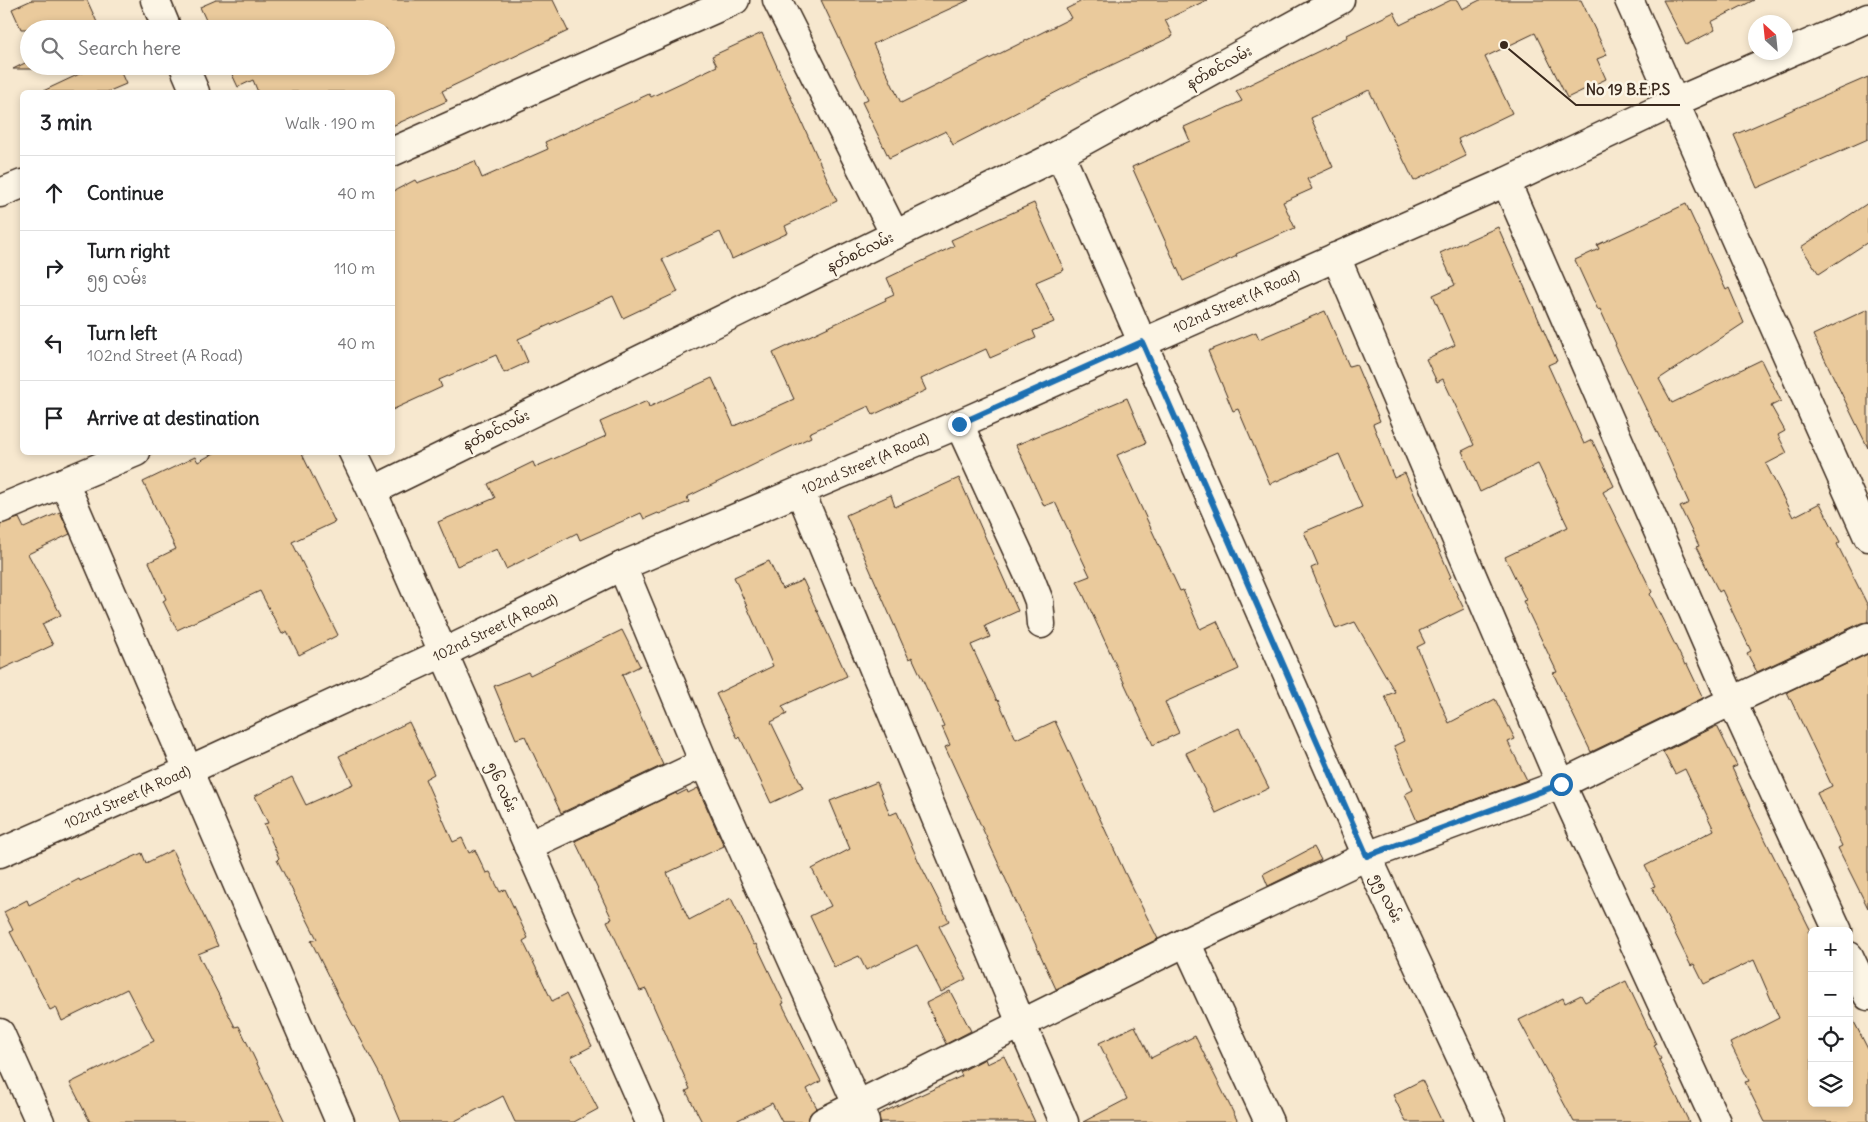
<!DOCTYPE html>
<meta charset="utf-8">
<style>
:root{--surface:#fff;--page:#f2f2f2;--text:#202124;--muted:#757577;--line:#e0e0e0}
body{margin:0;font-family:Delius,"Noto Sans Myanmar",sans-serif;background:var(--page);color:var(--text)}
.controls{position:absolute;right:15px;bottom:15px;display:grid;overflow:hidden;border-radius:8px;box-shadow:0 2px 8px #0003}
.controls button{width:45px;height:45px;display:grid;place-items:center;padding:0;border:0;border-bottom:1px solid var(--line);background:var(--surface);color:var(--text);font:25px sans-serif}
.compass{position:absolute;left:1748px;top:15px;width:45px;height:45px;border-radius:50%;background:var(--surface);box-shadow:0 2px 8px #0003;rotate:333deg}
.stop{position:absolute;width:15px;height:15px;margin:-11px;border:4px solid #1f6fb2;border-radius:50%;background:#fff}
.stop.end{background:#1f6fb2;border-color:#fff;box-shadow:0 1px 5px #0008}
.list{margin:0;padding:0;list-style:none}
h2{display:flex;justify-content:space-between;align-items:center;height:65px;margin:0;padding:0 20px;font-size:21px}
h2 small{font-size:16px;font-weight:400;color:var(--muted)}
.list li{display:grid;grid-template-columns:32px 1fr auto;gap:15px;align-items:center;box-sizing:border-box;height:75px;padding:0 20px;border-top:1px solid var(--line)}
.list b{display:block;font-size:19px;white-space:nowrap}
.list p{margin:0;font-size:16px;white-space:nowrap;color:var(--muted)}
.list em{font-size:16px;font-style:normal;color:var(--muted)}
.icon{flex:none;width:28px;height:28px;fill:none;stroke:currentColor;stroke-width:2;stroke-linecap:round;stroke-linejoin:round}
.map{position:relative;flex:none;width:1868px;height:1122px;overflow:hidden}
.search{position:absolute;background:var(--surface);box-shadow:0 2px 8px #0003;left:20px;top:20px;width:375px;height:55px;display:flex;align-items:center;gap:12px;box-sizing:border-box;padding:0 18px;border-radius:28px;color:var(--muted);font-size:19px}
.panel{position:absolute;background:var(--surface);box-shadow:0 2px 8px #0003;left:20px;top:90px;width:375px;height:365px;border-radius:8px}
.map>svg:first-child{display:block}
</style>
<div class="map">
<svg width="1868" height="1122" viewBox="0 0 1868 1122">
<rect width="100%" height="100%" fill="#f7e8cf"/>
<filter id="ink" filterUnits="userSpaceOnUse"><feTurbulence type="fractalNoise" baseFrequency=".02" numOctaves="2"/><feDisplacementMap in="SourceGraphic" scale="10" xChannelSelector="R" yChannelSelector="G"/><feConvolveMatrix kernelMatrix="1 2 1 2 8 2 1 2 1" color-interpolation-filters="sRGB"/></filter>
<g filter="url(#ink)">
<path fill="#eaca9c" stroke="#3b2a1e" d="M32,0H87L100,29H21L12,9Z
M216,0H553L568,31L442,91L447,101L392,126V92H258L253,80L238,87L228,66H386V29H210L200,7Z
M821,0H969L873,44L901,103L1071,18L1066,9L1084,0H1207L1165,20L1173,36L1076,82L953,145L946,131L889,158L862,102L868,99Z
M1451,0H1457L1462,9L1480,0H1581L1607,55L1597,59L1606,79L1567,98L1535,33L1485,57L1512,113L1458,139L1466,156L1414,181L1369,90L1311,118L1333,167L1307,179L1312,189L1283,202L1295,228L1236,254L1237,256L1183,281L1132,167L1190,141L1184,127L1242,101L1236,91L1348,37L1347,35L1394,12L1400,25Z
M1663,0H1754L1711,22L1715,30L1686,45Z
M762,33L837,201L785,226L788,233L732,259L720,232L662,259L678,292L623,318L613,296L518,339L528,362L504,373L496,355L439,380L442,387L392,410V192L415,180L417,183L475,161L482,178L548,149L545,142L649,94L651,97L717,66L712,56Z
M29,61V66H118L126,84L107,92H41L90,69H13Z
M1868,77V139L1757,188L1734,135Z
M1034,203L1064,270L1036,282L1054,322L1033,331L1036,338L990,358L986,349L921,379L926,390L873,415L869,406L809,433L811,437L687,497L689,502L659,514L658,513L644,519L641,513L580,540L577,533L506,569L497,549L457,566L438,522L495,498L488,484L533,462L535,467L606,436L600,422L647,401L649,407L712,378L734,426L794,399L773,353L886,300L885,298L894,294L887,278L954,246L951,240Z
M1868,203V242L1819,274L1801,247Z
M1686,204L1726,290L1729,288L1744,323L1659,379L1672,403L1761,360L1781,401L1771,406L1785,431L1778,435L1787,453L1766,464L1793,517L1820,503L1840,542L1837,544L1868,606V622L1861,623L1757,672L1747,653L1751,651L1722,590L1719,592L1696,547L1699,546L1680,507L1689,503L1658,434L1615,345L1616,344L1600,309L1598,310L1575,260L1599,249L1597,245Z
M1498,227L1557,361L1548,365L1584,444L1592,440L1614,486L1603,492L1652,592L1650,594L1685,665L1687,664L1703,698L1591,752L1553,673L1557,672L1523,601L1526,600L1505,557L1568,527L1538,464L1480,492L1462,451L1474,445L1443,379L1437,382L1426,359L1455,345L1433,295L1455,285L1440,253Z
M1868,309V448L1813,335Z
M1325,311L1349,366L1356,364L1380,421L1373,424L1394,478L1405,473L1436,545H1437L1451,577L1449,578L1464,609L1419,631L1425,643L1417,647L1449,723L1495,699L1515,739L1508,742L1527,780L1417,821L1405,794L1413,790L1394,746L1404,741L1385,696L1395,692L1355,622L1336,629L1311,568L1318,565L1304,532L1362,507L1339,454L1270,484L1238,409L1233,411L1208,351L1256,332L1259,339Z
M1127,398L1146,443L1117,455L1180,591L1183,590L1200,629L1217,621L1239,669L1165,702L1179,733L1153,745L1077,581L1090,576L1055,502L1044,506L1016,445Z
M216,452H301L335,522L292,542L338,635L299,655L287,631L282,634L260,591L177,630L163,601L166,599L149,562L176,549L143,482L195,457L198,462Z
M959,478L1018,611L985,626L990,637L971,645L997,701L998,700L1016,739L1055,721L1125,873L1158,939L1056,989L945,747L950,745L942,727L944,726L912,657L909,659L846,515L891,495L895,507Z
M60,512L70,534L28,554L61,615L42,624L53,645L0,670V524L19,518L24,528Z
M769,561L782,589L803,580L847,676L782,706L787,714L771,722L803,788L771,803L740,737L738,739L716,694L773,666L734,577Z
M622,630L640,666L622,675L663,765L561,813L525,736L516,739L494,686L528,672L530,675Z
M1868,654V908L1838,848L1842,846L1817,793L1832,786L1787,692Z
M409,722L434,774L425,779L453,842L462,838L469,853L475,850L486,873L490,872L500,892L505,889L528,938L523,941L552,1001L566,994L592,1046L571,1057L598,1109L574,1122H515L503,1096L453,1122H401L384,1082L346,1012L311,941L317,939L277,860L279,858L264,824L268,823L255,796L292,777L306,805L353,784L339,756Z
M1717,726L1737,766L1732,768L1754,815H1753L1811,931H1808L1812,938V1103H1849V1012L1868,1049V1122H1765L1745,1082L1749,1081L1730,1043L1779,1018L1754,960L1704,984L1694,964L1691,966L1652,887L1655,886L1645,866L1714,830L1685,769L1675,774L1663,752Z
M1239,728L1269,788L1216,813L1186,753Z
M877,782L890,815L897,812L918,860L949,921L939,926L966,979L941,992L917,945L866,970L859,956L834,967L810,916L831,906L812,869L850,849L830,801Z
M698,788L724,846L667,873L689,920L731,898L754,945L756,944L784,1003L782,1004L821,1081L807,1089L817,1108L810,1114L808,1122H782L772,1103L734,1122H702L686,1091L690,1089L646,989L640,991L607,921L612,919L575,841L676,793L677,795L687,790L688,793Z
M1314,847L1321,860L1268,886L1263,874Z
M172,850L218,946L198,954L235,1027L239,1026L285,1122H90L70,1083L154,1041L127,989L62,1021L56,1007L50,1010L10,932L13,930L4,912L27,900L29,905L79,879L80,881L142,853L146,863Z
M1626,981L1656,1044L1654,1045L1661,1059L1659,1060L1689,1122H1574L1519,1020L1563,998L1565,1003L1581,995L1585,1002Z
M950,991L971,1031L946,1044L926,1003Z
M1135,1026L1151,1058L1195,1036L1238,1122H1083L1127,1099L1099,1043Z
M1004,1056L1035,1122H880L879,1114L962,1076L960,1072L985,1059L987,1064Z
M1422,1080L1442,1122H1406L1393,1095Z"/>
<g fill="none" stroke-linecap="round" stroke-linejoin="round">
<g stroke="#3b2a1e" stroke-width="31">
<g id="minor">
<path d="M777,0L895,235"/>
<path d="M1629,0L1868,537"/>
<path d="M392,152L735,0"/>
<path d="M1060,154L1367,856L1491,1122"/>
<path d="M1506,182L1732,701L1838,931"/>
<path d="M0,193L22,184"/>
<path d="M1336,257L1561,784L1716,1122"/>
<path d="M959,424L1030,578L1039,601L1041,624"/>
<path d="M64,482L340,1122"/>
<path d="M372,491L1060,154L1340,0"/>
<path d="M800,491L1021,1023L1064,1122"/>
<path d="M0,509L136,452"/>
<path d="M622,566L704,763L865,1122"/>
<path d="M528,846L704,763"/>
<path id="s1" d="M0,853L189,770L443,653L622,566L959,424L1506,182L1673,103L1868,18"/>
<path d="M1186,942L1269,1122"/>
<path d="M1849,956L1868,996"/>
<path d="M0,1033L40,1122"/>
<path d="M823,1122L1186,942L1367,856L1561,784L1732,701L1868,637"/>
</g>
</g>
<g stroke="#3b2a1e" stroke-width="31">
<path id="tertiary" d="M155,0L167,29
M184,66L195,92
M353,452L372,491L650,1122"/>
</g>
<use href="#minor" stroke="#fcf5e5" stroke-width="28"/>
<use href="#tertiary" stroke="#fcf5e5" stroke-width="28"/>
</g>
</g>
<g fill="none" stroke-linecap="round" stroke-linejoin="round" filter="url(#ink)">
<path stroke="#1f6fb2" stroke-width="6" d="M959,424L1142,342L1367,856L1561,784"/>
</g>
<g text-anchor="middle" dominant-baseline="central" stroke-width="5" stroke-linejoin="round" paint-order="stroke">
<g font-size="14" fill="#3b2a1e" stroke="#fcf5e5">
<text transform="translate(1219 67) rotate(-29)">နတ်စင်လမ်း</text>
<text transform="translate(860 252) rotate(-26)">နတ်စင်လမ်း</text>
<text stroke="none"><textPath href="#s1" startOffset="1354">102nd Street (A Road)</textPath></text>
<text transform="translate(496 430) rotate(-26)">နတ်စင်လမ်း</text>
<text stroke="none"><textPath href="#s1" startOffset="949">102nd Street (A Road)</textPath></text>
<text stroke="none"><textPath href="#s1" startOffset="544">102nd Street (A Road)</textPath></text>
<text transform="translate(502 787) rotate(66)">၅၆ လမ်း</text>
<text stroke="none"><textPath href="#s1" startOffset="139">102nd Street (A Road)</textPath></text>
<text transform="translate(1387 898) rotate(65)">၅၅ လမ်း</text>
</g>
</g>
<path fill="none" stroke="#3b2a1e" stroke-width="2" d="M1504 45L1576 105H1680"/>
<circle fill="#3b2a1e" stroke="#fcf5e5" stroke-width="2" cx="1504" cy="45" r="5"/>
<g font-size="15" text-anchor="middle" font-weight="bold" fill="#3b2a1e" stroke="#fcf5e5" stroke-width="5" stroke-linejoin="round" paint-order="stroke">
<text x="1628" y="95">No 19 B.E.P.S</text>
</g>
</svg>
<div class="controls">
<button>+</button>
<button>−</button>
<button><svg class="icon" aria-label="locate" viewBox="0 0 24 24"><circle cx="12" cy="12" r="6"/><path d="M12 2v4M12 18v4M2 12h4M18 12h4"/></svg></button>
<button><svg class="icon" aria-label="layers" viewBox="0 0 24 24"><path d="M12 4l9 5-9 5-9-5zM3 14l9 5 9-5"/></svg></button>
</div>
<svg class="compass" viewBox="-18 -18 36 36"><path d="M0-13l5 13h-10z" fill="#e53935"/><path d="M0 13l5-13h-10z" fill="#757577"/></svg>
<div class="stop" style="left:1561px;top:784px"></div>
<div class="stop end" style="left:959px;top:424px"></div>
<div class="search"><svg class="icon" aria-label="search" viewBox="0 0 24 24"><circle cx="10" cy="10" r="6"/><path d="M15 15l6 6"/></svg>Search here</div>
<section class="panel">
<h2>3 min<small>Walk · 190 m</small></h2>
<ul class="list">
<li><svg class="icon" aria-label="ahead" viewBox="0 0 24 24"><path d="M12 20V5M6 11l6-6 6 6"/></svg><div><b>Continue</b></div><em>40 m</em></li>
<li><svg class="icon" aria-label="right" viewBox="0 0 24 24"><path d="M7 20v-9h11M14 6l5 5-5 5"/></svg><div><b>Turn right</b><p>၅၅ လမ်း</p></div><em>110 m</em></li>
<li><svg class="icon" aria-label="left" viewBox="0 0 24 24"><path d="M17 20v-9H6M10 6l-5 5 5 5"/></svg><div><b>Turn left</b><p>102nd Street (A Road)</p></div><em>40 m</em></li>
<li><svg class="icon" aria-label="arrive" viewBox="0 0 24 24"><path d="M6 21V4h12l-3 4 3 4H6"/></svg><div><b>Arrive at destination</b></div></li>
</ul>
</section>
</div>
